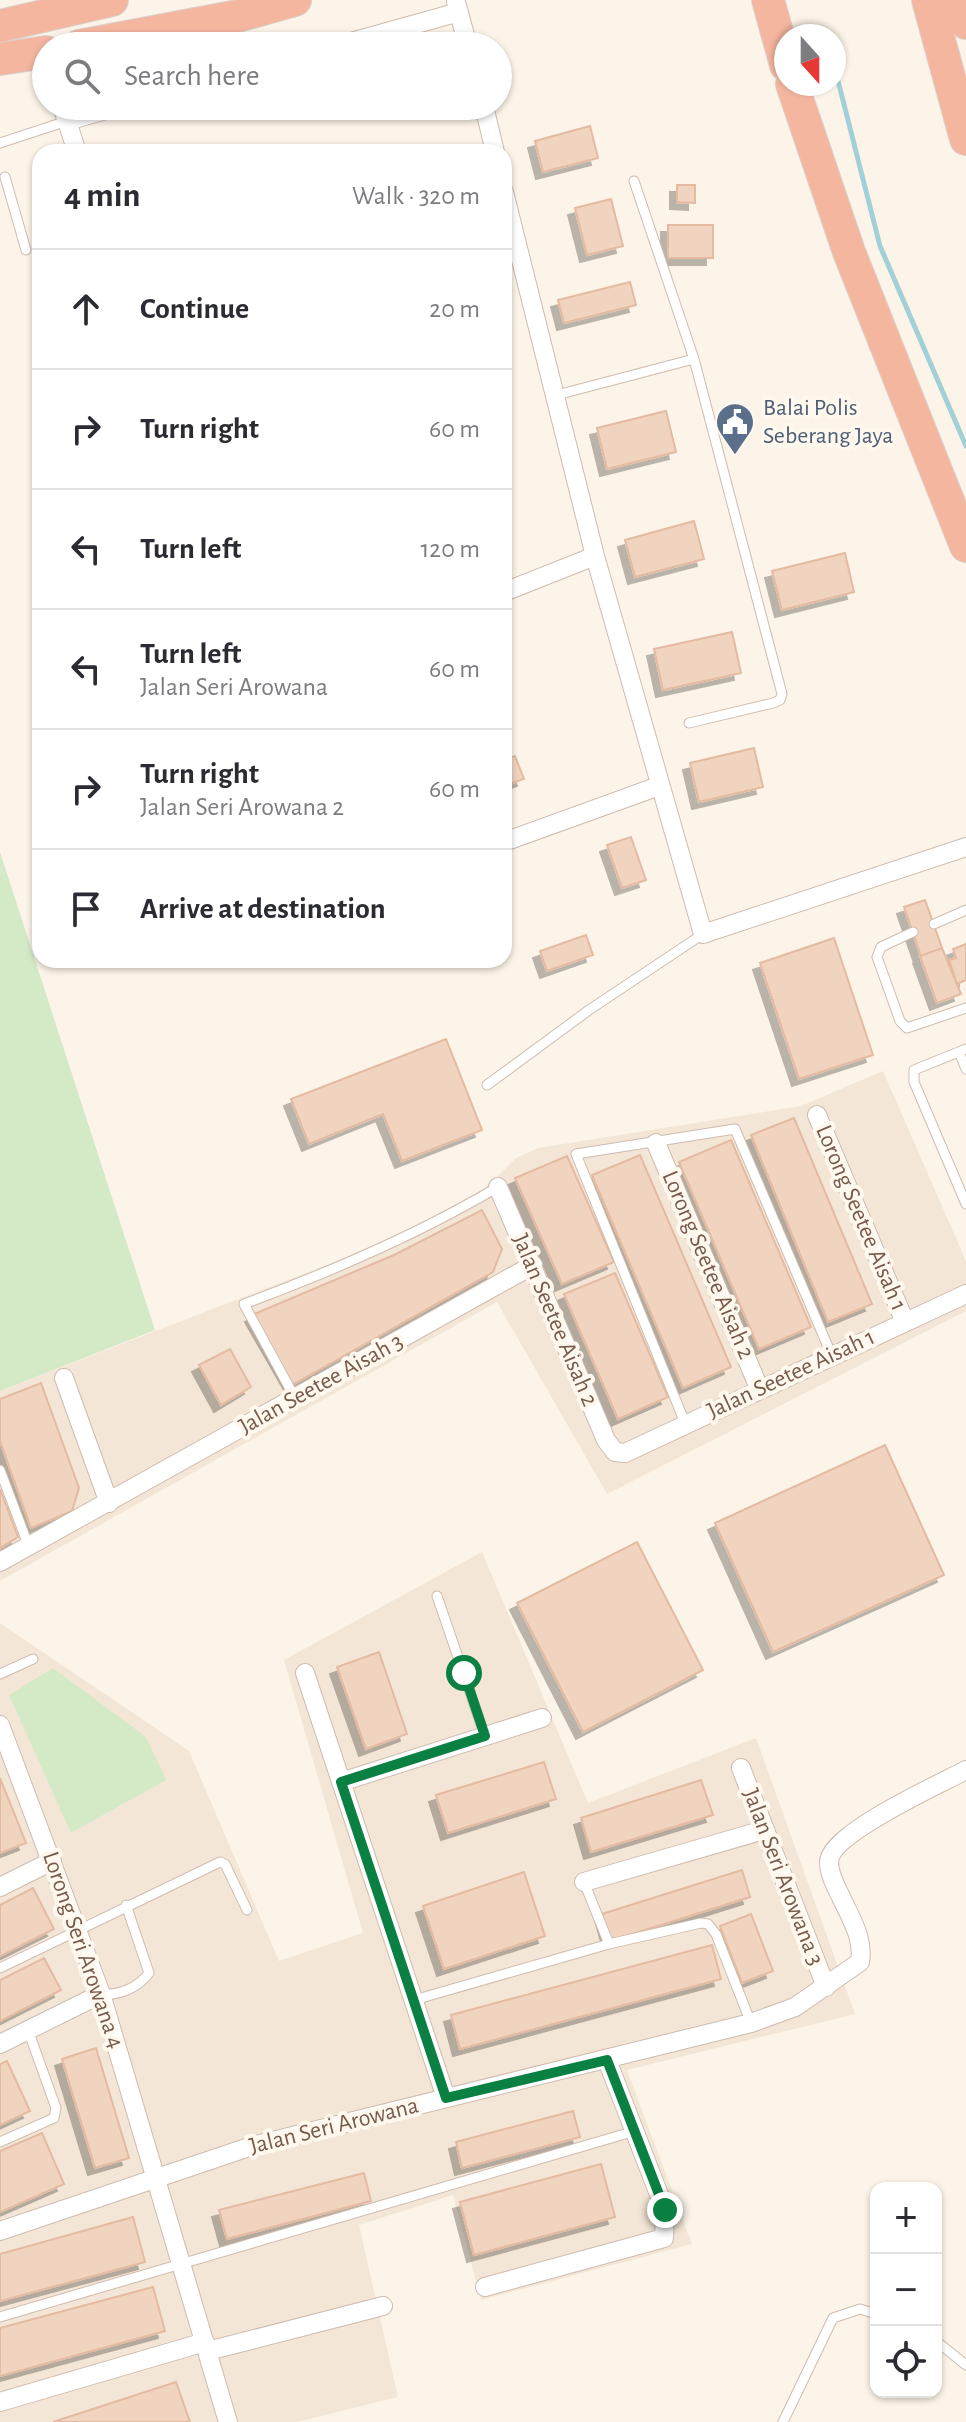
<!DOCTYPE html>
<meta charset="utf-8">
<style>
:root{--surface:#fff;--page:#f2f2f3;--text:#2b2b33;--muted:#7c7c81;--line:#e1e1e2}
body{margin:0;font-family:"Alegreya Sans",sans-serif;background:var(--page);color:var(--text)}
.controls{position:absolute;right:24px;bottom:24px;display:grid;overflow:hidden;border-radius:16px;box-shadow:0 2px 6px #0004}
.controls button{width:72px;height:72px;display:grid;place-items:center;padding:0;border:0;border-bottom:2px solid var(--line);background:var(--surface);color:var(--text);font:40px sans-serif}
.compass{position:absolute;left:774px;top:24px;width:72px;height:72px;border-radius:50%;background:var(--surface);box-shadow:0 2px 6px #0004;rotate:159deg}
.stop{position:absolute;width:24px;height:24px;margin:-18px;border:6px solid #0b8043;border-radius:50%;background:#fff}
.stop.end{background:#0b8043;border-color:#fff;box-shadow:0 2px 8px #0008}
.list{margin:0;padding:0;list-style:none}
h2{display:flex;justify-content:space-between;align-items:center;height:104px;margin:0;padding:0 32px;font-size:34px}
h2 small{font-size:26px;font-weight:400;color:var(--muted)}
.list li{display:grid;grid-template-columns:52px 1fr auto;gap:24px;align-items:center;box-sizing:border-box;height:120px;padding:0 32px;border-top:2px solid var(--line)}
.list b{display:block;font-size:30px;white-space:nowrap}
.list p{margin:0;font-size:26px;white-space:nowrap;color:var(--muted)}
.list em{font-size:26px;font-style:normal;color:var(--muted)}
.icon{flex:none;width:44px;height:44px;fill:none;stroke:currentColor;stroke-width:2;stroke-linecap:round;stroke-linejoin:round}
.map{position:relative;flex:none;width:966px;height:2422px;overflow:hidden}
.search{position:absolute;background:var(--surface);box-shadow:0 2px 6px #0004;left:32px;top:32px;width:480px;height:88px;display:flex;align-items:center;gap:20px;box-sizing:border-box;padding:0 28px;border-radius:44px;color:var(--muted);font-size:30px}
.panel{position:absolute;background:var(--surface);box-shadow:0 2px 6px #0004;left:32px;top:144px;width:480px;height:824px;border-radius:24px}
.map>svg:first-child{display:block}
</style>
<div class="map">
<svg width="966" height="2422" viewBox="0 0 966 2422">
<defs>
<filter id="shadow"><feDropShadow dx="-7" dy="7" stdDeviation="0" flood-color="#0004"/></filter>
</defs>
<rect width="100%" height="100%" fill="#fcf4e8"/>
<path fill="#f4e6d6" d="M883,1071L966,1261V1311L607,1494L497,1302L0,1581V1391L389,1241L487,1187L516,1158L538,1148L801,1106Z
M482,1552L588,1803L756,1738L855,2014L627,2070L692,2244L481,2300L453,2195L359,2225L398,2397L298,2422H0V1623L189,1751L279,1961L363,1933L284,1660Z"/>
<path fill="#d4eac6" d="M0,852L155,1330L0,1391Z
M53,1668L146,1737L166,1780L71,1833L9,1695Z"/>
<g fill="none" stroke-linecap="round" stroke-linejoin="round">
<path stroke="#a2cfd8" stroke-width="5" d="M834,65L880,246L966,446"/>
</g>
<path fill="#f1d4c0" stroke="#e4baa0" stroke-width="2" filter="url(#shadow)" d="M590,126L598,158L543,172L535,141Z
M677,185H695V203L677,202Z
M611,199L623,246L587,255L575,208Z
M668,225H713V258H668Z
M630,282L636,305L564,323L558,300Z
M666,411L676,452L607,469L597,428Z
M694,521L704,559L635,577L625,540Z
M845,553L854,592L782,610L772,571Z
M732,632L741,673L663,690L654,649Z
M754,748L763,787L699,802L690,763Z
M515,756L524,779L504,786V760Z
M631,837L646,880L622,888L607,845Z
M925,900L942,948L921,956L904,907Z
M586,935L593,955L547,971L540,951Z
M834,938L873,1055L799,1079L760,963Z
M966,944V980L957,984L949,960L956,958L953,949Z
M942,948L961,994L937,1003L920,956Z
M446,1039L482,1130L402,1161L383,1114L309,1144L291,1099Z
M794,1118L872,1304L828,1322L751,1135Z
M731,1140L811,1327L759,1349L679,1162Z
M640,1155L731,1367L683,1388L592,1175Z
M567,1156L614,1262L562,1284L515,1178Z
M482,1210L502,1249L493,1272L292,1385L252,1315L394,1255Z
M615,1273L668,1397L618,1419L564,1294Z
M230,1349L251,1387L221,1405L199,1365Z
M41,1383L79,1488L72,1511L31,1528L0,1441V1399Z
M885,1445L944,1575L773,1652L715,1523Z
M0,1489L18,1537L0,1548Z
M637,1542L703,1670L583,1732L517,1603Z
M379,1652L407,1734L366,1749L337,1667Z
M544,1762L556,1799L448,1833L436,1795Z
M0,1778L26,1843L0,1853Z
M701,1780L713,1815L591,1852L581,1818Z
M742,1870L750,1897L610,1941L602,1914Z
M524,1872L545,1936L444,1969L423,1906Z
M33,1888L54,1929L0,1956V1905Z
M751,1914L773,1971L742,1983L720,1926Z
M712,1945L721,1979L460,2049L451,2015Z
M44,1958L61,1990L0,2021V1980Z
M96,2048L129,2158L95,2168L62,2059Z
M7,2061L30,2111L0,2125V2064Z
M573,2111L580,2137L462,2168L456,2142Z
M42,2133L64,2184L0,2212V2151Z
M601,2164L615,2217L474,2255L460,2202Z
M364,2173L371,2201L227,2239L219,2210Z
M133,2217L145,2262L0,2301V2254Z
M153,2287L165,2331L0,2376V2328Z
M176,2382L190,2422H53Z"/>
<g fill="none" stroke-linecap="round" stroke-linejoin="round">
<g stroke="#cebcae" stroke-width="11">
<path id="lane" d="M0,143L67,121
M5,177L26,250
M634,181L694,359L782,694L780,700L773,703L689,723
M553,396L694,359
M934,924L966,910
M913,932L881,947L877,957L900,1021L907,1028L966,1008
M966,1049L914,1070V1082L966,1204
M959,1052L966,1069
M487,1085L589,1010L703,934
M295,1398L244,1304C333,1271 417,1235 498,1187
M685,1423L576,1154L735,1129L832,1356
M0,1470L29,1547
M437,1596L485,1736
M0,1674L33,1659
M584,1882L609,1944
M0,1968L220,1862L225,1864L247,1910
M101,1994C118,1996 138,1988 149,1973L126,1905
M414,2000L609,1944L701,1923L708,1924L716,1934L751,2023
M0,2142L54,2118L56,2108L28,2030
M0,2317L635,2131
M936,2341L966,2365
M783,2422L833,2318L860,2309L876,2314"/>
</g>
<g stroke="#cebcae" stroke-width="20">
<path id="street" d="M456,2L468,46
M337,46L459,12
M62,106L77,152
M484,106L495,152
M67,121L120,106
M504,192L595,556L703,934L966,847
M504,592L595,556
M504,842L659,786
M817,1115L905,1322
M656,1143L759,1388
M498,1187L606,1440L615,1452L625,1453L966,1294
M64,1378L109,1503
M0,1562L533,1265
M305,1673L446,2098
M0,1725L101,1994L228,2422
M741,1768L826,1987
M341,1782L542,1718
M584,1882L764,1830
M0,1887L52,1861
M0,2044L101,1994
M0,2231L252,2146L751,2023L795,2007L860,1962C864,1938 851,1919 841,1897C836,1887 829,1874 829,1862C830,1833 940,1784 966,1770
M485,2287L664,2238L665,2210L607,2060
M208,2351L383,2306
M0,2402L205,2342"/>
</g>
<g stroke="#d9d1cd" stroke-width="34">
<path id="highway" d="M768,0L786,65
M928,0L966,139
M960,0L966,23
M0,26L112,0
M79,46L238,16L295,0
M0,59L46,52
M792,84L849,252L966,546"/>
</g>
<use href="#lane" stroke="#fff" stroke-width="9"/>
<use href="#street" stroke="#fff" stroke-width="18"/>
<use href="#highway" stroke="#f5b6a0" stroke-width="32"/>
</g>
<g fill="none" stroke-linecap="round" stroke-linejoin="round">
<path stroke="#0b8043" stroke-width="10" d="M464,1673L485,1736L341,1782L446,2098L607,2060L665,2210"/>
</g>
<defs>
<g id="civic-pin" transform="scale(2)"><path d="M0 17L-7.5 6A9.5 9.5 0 1 1 7.5 6Z" fill="#5c6f8a" stroke="#fff8ee"/><path d="M-.6-6.5H3V-4.5H.6V-3L4-1V1h2V6H-6V1h2V-1L-.6-3ZM-1.2 2.5V6h2.4V2.5Z" fill="#fff"/></g>
</defs>
<g fill-rule="evenodd">
<use href="#civic-pin" x="735" y="422"/>
</g>
<g text-anchor="middle" dominant-baseline="central" stroke-width="8" stroke-linejoin="round" paint-order="stroke">
<g font-size="24" fill="#4e5e75" stroke="#fff8ee" text-anchor="start">
<text x="763" y="408">Balai Polis<tspan x="763" dy="28">Seberang Jaya</tspan></text>
</g>
<g font-size="24" fill="#765b4c" stroke="#fff8ee">
<text transform="translate(861 1218) rotate(67)">Lorong Seetee Aisah 1</text>
<text transform="translate(708 1265) rotate(67)">Lorong Seetee Aisah 2</text>
<text transform="translate(555 1320) rotate(67)">Jalan Seetee Aisah 2</text>
<text transform="translate(791 1374) rotate(-25)">Jalan Seetee Aisah 1</text>
<text transform="translate(321 1384) rotate(-29)">Jalan Seetee Aisah 3</text>
<text transform="translate(783 1877) rotate(69)">Jalan Seri Arowana 3</text>
<text transform="translate(83 1950) rotate(71)">Lorong Seri Arowana 4</text>
<text transform="translate(334 2126) rotate(-14)">Jalan Seri Arowana</text>
</g>
</g>
</svg>
<div class="controls">
<button>+</button>
<button>−</button>
<button><svg class="icon" aria-label="locate" viewBox="0 0 24 24"><circle cx="12" cy="12" r="6"/><path d="M12 2v4M12 18v4M2 12h4M18 12h4"/></svg></button>
</div>
<svg class="compass" viewBox="-18 -18 36 36"><path d="M0-13l5 13h-10z" fill="#e53935"/><path d="M0 13l5-13h-10z" fill="#7c7c81"/></svg>
<div class="stop" style="left:464px;top:1673px"></div>
<div class="stop end" style="left:665px;top:2210px"></div>
<div class="search"><svg class="icon" aria-label="search" viewBox="0 0 24 24"><circle cx="10" cy="10" r="6"/><path d="M15 15l6 6"/></svg>Search here</div>
<section class="panel">
<h2>4 min<small>Walk · 320 m</small></h2>
<ul class="list">
<li><svg class="icon" aria-label="ahead" viewBox="0 0 24 24"><path d="M12 20V5M6 11l6-6 6 6"/></svg><div><b>Continue</b></div><em>20 m</em></li>
<li><svg class="icon" aria-label="right" viewBox="0 0 24 24"><path d="M7 20v-9h11M14 6l5 5-5 5"/></svg><div><b>Turn right</b></div><em>60 m</em></li>
<li><svg class="icon" aria-label="left" viewBox="0 0 24 24"><path d="M17 20v-9H6M10 6l-5 5 5 5"/></svg><div><b>Turn left</b></div><em>120 m</em></li>
<li><svg class="icon" aria-label="left" viewBox="0 0 24 24"><path d="M17 20v-9H6M10 6l-5 5 5 5"/></svg><div><b>Turn left</b><p>Jalan Seri Arowana</p></div><em>60 m</em></li>
<li><svg class="icon" aria-label="right" viewBox="0 0 24 24"><path d="M7 20v-9h11M14 6l5 5-5 5"/></svg><div><b>Turn right</b><p>Jalan Seri Arowana 2</p></div><em>60 m</em></li>
<li><svg class="icon" aria-label="arrive" viewBox="0 0 24 24"><path d="M6 21V4h12l-3 4 3 4H6"/></svg><div><b>Arrive at destination</b></div></li>
</ul>
</section>
</div>
